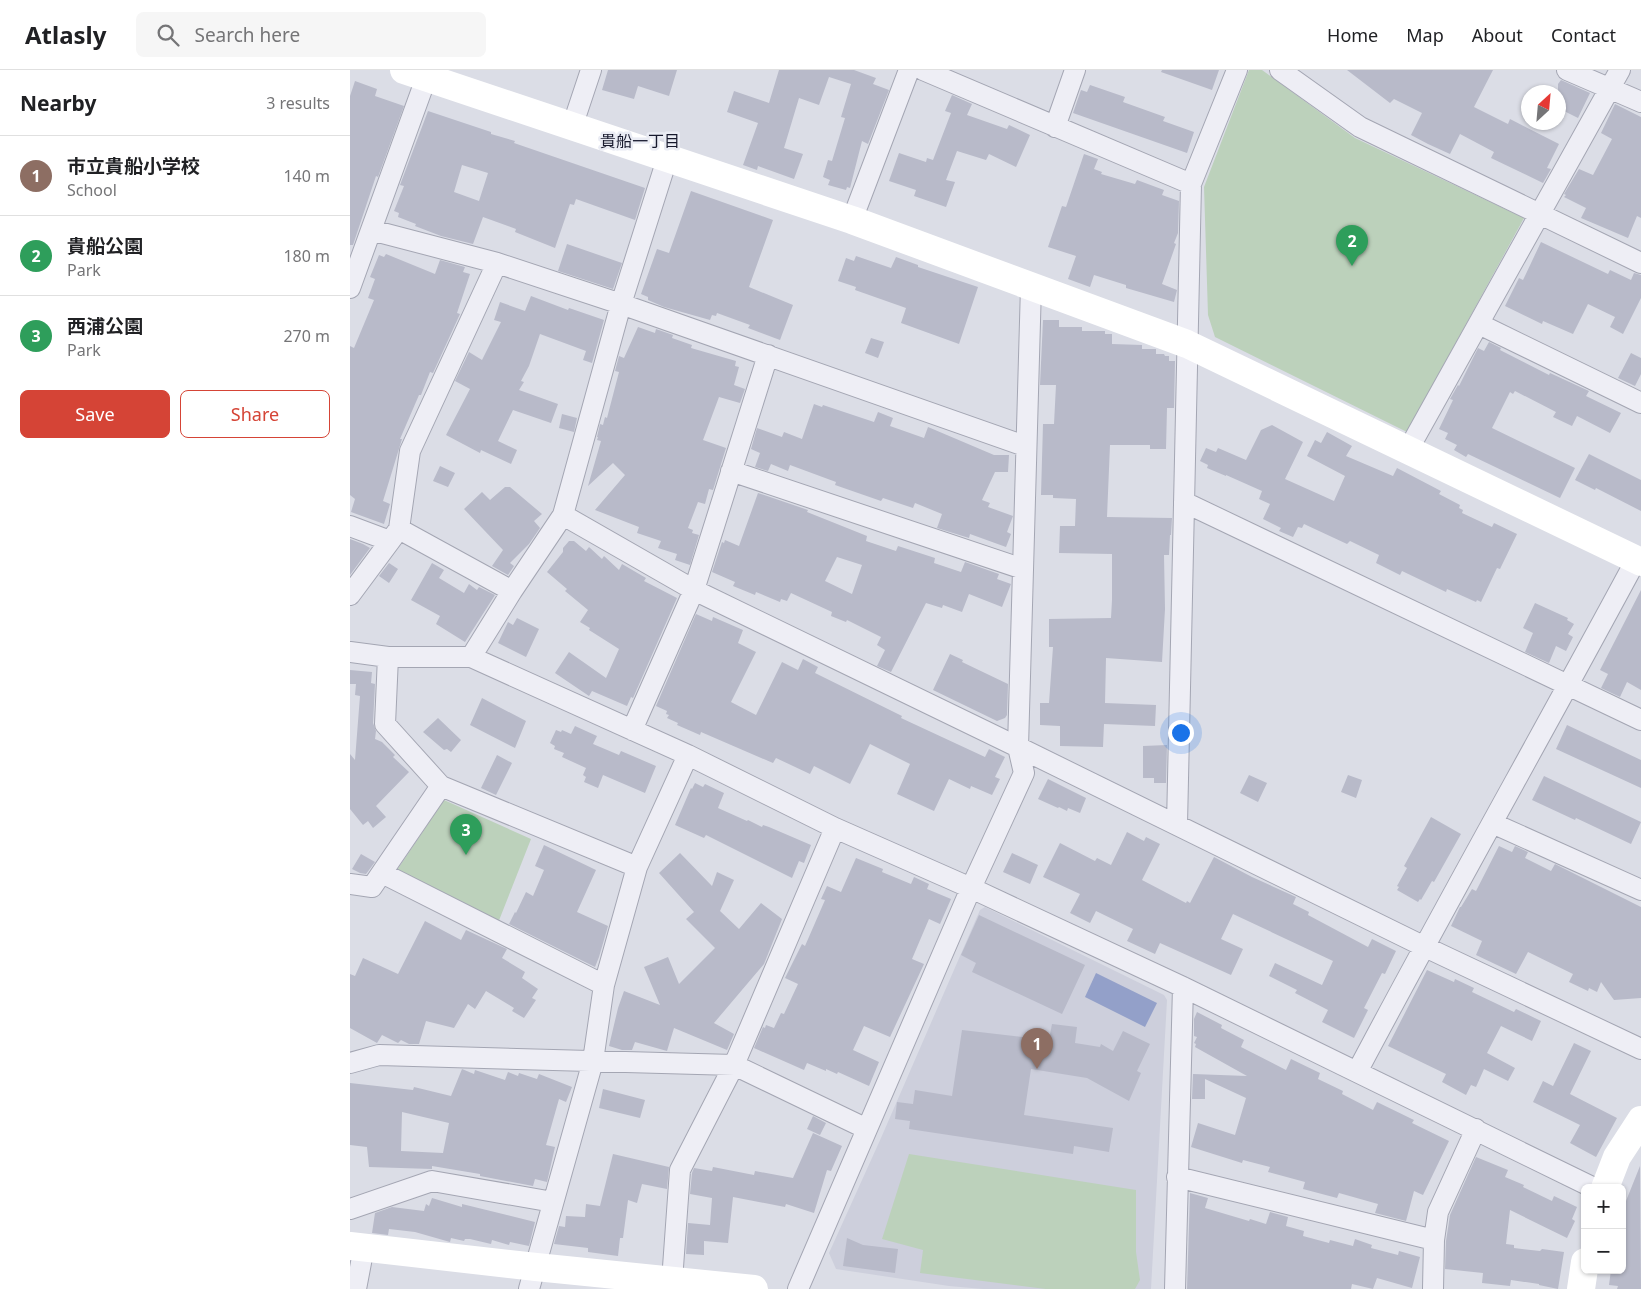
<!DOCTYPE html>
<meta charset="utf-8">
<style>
:root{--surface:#fff;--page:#f6f6f6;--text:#202124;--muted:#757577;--line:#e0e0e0;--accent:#d54436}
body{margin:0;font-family:"Noto Sans","Noto Sans JP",sans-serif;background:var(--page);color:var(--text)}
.controls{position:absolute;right:15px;bottom:15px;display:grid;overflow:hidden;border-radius:8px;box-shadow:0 1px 4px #0004}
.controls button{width:45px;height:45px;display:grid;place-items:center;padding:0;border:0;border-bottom:1px solid var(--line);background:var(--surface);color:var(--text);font:25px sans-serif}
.compass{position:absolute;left:1171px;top:15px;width:45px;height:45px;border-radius:50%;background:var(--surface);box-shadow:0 1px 4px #0004;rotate:26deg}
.you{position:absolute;left:830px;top:662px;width:18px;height:18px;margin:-12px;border:4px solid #fff;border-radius:50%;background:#1a73e8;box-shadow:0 0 0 8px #1a73e833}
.badge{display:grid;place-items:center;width:32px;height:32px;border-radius:50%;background:var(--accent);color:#fff;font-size:16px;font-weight:700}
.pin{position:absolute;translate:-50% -41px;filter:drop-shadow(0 1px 2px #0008)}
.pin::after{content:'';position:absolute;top:26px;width:18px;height:15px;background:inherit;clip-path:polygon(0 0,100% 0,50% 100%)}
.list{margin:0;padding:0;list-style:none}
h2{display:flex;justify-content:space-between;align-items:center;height:65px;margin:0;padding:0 20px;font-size:21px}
h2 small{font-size:16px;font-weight:400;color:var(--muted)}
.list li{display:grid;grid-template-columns:32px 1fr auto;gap:15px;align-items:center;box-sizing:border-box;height:80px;padding:0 20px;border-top:1px solid var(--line)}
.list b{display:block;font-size:19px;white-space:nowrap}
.list p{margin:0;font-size:16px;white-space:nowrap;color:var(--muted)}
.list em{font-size:16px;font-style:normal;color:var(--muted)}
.actions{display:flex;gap:10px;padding:15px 20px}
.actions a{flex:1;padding:11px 0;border:1px solid var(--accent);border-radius:8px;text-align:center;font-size:18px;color:var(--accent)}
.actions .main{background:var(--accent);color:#fff}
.icon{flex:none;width:28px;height:28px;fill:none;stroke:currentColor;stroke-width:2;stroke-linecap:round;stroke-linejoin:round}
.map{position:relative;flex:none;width:1291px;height:1219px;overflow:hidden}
header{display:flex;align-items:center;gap:30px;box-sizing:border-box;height:70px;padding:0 25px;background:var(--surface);border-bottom:1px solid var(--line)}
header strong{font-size:24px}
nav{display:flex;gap:28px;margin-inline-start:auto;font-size:18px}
.search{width:350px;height:45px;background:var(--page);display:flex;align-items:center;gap:12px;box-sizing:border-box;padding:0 18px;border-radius:8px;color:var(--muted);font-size:19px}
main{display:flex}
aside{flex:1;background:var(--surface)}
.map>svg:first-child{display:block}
</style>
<header>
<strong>Atlasly</strong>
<div class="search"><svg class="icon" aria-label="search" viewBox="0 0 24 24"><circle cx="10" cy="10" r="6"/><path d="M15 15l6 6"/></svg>Search here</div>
<nav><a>Home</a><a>Map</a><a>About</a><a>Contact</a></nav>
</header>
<main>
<aside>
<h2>Nearby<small>3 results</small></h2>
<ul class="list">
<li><span class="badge" style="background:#8d6e63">1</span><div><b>市立貴船小学校</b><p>School</p></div><em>140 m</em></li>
<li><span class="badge" style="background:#2e9e5b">2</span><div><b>貴船公園</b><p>Park</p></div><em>180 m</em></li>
<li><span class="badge" style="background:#2e9e5b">3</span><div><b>西浦公園</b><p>Park</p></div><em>270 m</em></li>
</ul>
<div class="actions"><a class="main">Save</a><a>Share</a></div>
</aside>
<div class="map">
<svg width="1291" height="1219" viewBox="0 0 1291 1219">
<rect width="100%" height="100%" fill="#dbdde6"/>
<path fill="#cdcfdc" d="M635,837L814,925L817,930L801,1219H633L599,1216L486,1199L479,1183L531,1068L630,840Z"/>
<path fill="#bcd1bb" d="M899,0H912L1005,68L1174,148L1057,362L865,267L858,245L854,117Z
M94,730L181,769L148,853L47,800Z
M559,1084L786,1120V1182L790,1210L785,1219H696L570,1203L573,1180L532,1169Z"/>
<path fill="#93a0c9" d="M746,903L807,933L795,957L735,927Z"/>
<path fill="#b8bac9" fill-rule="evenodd" d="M258,0H327L319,26L288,16L284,29L252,20Z
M429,0H504L526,8L523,14L539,20L518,74L512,71L500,118L497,117L496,120L478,115L480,110L473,107L478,90L482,91L495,48L491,47L501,14L479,7L469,35L449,28L434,78L453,84L444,109L408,96L407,100L393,95L408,53L377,42L384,21L419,33Z
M812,0H869L862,20L811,2Z
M997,0H1143L1124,37L1158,54L1160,49L1209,74L1197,98L1201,99L1193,113L1141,88L1144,82L1110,64L1100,84L1078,74L1061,65L1072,43L1044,29L1040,33Z
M1211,10L1240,23L1228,48L1208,38V14Z
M5,11L27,19L25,26L54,36L28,107L26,106L3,175H0V26Z
M740,15L775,27L773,32L815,47L813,51L844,62L837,83L723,43L731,20L737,22Z
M602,25L622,34L617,45L657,59L659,55L680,65L666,97L639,84L636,90L607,81L596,110L605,112L596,137L564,126L566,120L539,111L549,83L576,92L577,88L583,90L601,43L595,41Z
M1265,34L1291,47V148L1287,146L1278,168L1231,148L1236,138L1214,127L1216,125L1214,124L1229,99L1243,105L1262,69L1251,63Z
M78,41L141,62V64L165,71L164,73L295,118L285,150L226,129L224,135L220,134L205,178L165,162L166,159L133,147L123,174L91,166L65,156L66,154L48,147L49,143L44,141L54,116L50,115ZM112,95L138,103L129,131L104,122Z
M734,84L748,89L744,99L752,102L751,104L785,114L787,110L814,120L812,125L829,131L828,163L824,173L826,174L812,214L827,220L824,232L776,218V215L744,205L740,217L718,209L726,186L698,177L712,136L716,137Z
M341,121L423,150L399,217L443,235L430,270L398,258L400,255L367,243L366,246L362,245L360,250L314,237L298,230V227L291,224L307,179L319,183Z
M1191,172L1258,204L1260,200L1281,210L1284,203L1291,205V228L1273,264L1260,257L1265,247L1238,234L1223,264L1193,251L1192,254L1155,236L1169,208L1173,210Z
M217,174L272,193L263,219L208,201Z
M36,184L85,204L90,190L115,197L113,202L120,204L107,243L110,244L83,303L80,302L71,325H69L50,369H52L33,431L40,434L34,454L1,442L5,429L0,425V276L4,278L24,230L18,228L25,209L20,207L29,185L34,187Z
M506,186L541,198L546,187L568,195V197L628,217L609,274L551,253L556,238L505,220L506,217L488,211L496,188L504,191Z
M181,226L218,240L219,238L254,250L242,293L233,290L236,281L190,264L179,296L171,311L174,312L169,320L208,334L201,353L163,340L148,371L167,380L161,394L131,380L130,383L96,365L120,319L105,311L119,282L132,290L151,252L144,250L150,232L175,241Z
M693,250H709V257H732V261H755V264H762V274L792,275V279H806V284H814L815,286H819V291H825L824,338H817L816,379H800V375H760L757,447L822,448L821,465H820L819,485H814L815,539L812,592L756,588L755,633L806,635L805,656L754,654L753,677L710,676V656L690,655V633H699L703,577H699V549L761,548L762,530V484L709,483L710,456H725L726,429L703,428V425H691L693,354H704L706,315H690Z
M288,257L305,263L306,259L323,265L322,268L342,275L341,278L386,291L385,296L389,297L384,315L395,319L390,333L369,327L353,370L376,378L363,420L359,419L355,434L348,432L338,458L343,460L342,463L349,465L340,495L325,490L327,484L308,478L311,471L287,463L289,457L245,440L275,405L263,393L238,416L251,371L247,370L248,367H247L250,354L253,355L255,347L257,348L269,302L265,301L269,286L274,288Z
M521,268L534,272L528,288L515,283Z
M1139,272L1151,278L1150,280L1199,305L1200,303L1239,321L1236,326L1271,343L1260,363L1227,346L1222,356L1203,347L1206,342L1165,321L1163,324L1160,322L1142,358L1225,398L1210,428L1118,384L1116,387L1104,380L1107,375L1095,369L1098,363L1089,359L1103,330L1100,329L1108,315L1109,316L1128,278L1134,281Z
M1281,283L1291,288V304L1285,316L1268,308Z
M464,334L472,337L473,335L524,352L528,342L543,348L540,356L574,368L578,357L644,385H659L658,402H645L632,430L640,433L638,437L663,446L657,462L661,464L656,477L620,464L619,468L587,458L592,444L565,433L563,438L533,428L531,431L485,415L486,412L440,395L438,401L421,394L418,401L405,397L410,383L401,379L407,358L432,367L434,362L452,369Z
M212,344L227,348L224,362L209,358Z
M922,355L953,372L935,409L973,426L984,431L995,406L957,386L965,370L971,373L977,362L1002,376L996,386L1043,406L1047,398L1091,421L1089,424L1110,435L1109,438L1113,440L1112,443L1142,457L1144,453L1167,464L1150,499L1147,498L1131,532L1127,530L1126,532L1097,519L1096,522L1052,501L1050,505L1026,493L1029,485L1000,471L997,474L954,454L952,458L948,457L943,467L929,461L931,458L913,449L920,434L909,429L912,421L876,405V406L857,398L858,395L850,391L856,378L866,382L868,378L896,390L911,360Z
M1239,384L1291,410V441L1246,418L1245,420L1225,410Z
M90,396L105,403L98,417L83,411Z
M155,417H160L192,444L184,451L190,458L179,474L160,493L164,496L158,505L142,496L153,480L114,439L132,422L140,430Z
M408,423L458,440L457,442L517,466L516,471L546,481L548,476L585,488L584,493L611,502L615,492L649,504L647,509L661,514L652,537L619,524L612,542L593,535L592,538L576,533L541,602L527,596L535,580L527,575L531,567L497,550L496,552L481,546L482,542L441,523L437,531L431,529L430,532L406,522L405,525L383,516L385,512L362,502L372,472L374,473L375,470L389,476ZM487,487L512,495L502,524L475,511Z
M0,469L13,474L20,478L0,505Z
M219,471H224L236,481L239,477L252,489L254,486L269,500L272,494L296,508L294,511L327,528L283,628L281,627L277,636L242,621L239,626L205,603L219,582L256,608L269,579L239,560L240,558L230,552L238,540L215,521L217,519L197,502L213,482V478Z
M39,493L48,499L39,513L29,506Z
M82,493L94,500L89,508L114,523L119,514L127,520L129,517L145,525L115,572L86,554L90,546L61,530Z
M1291,520V620L1277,612L1270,627L1251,618L1258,604L1250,600Z
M1185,533L1218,548L1217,550L1224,554L1218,564L1223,567L1216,581L1206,576L1199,593L1175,582L1183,563L1173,558Z
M346,544L362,551L363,547L393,560L388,573L406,582L381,632L406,645L432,592L448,600L453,589L468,597L465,603L552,646L551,648L635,687L639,679L655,687L645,707L650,709L642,725L621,716L620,719L599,709L584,741L547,724L560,694L520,674L500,714L464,696L460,704L426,688L423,693L351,662L350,665L327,655L328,653L317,648L319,645L316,644L317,641L306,636Z
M167,548L189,559L176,587L148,573L158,552L163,555Z
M600,584L613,590L612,592L658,614L657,645L655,648L647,651L583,620Z
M0,600L22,602L21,613L25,614L23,653L26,661L25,669L32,672L45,685L43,687L59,702L26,736L36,747L23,758L18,751L13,755L0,739V684L5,690L10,626L5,625L6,614H0Z
M132,628L176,651L165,678L120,655Z
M88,648L111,670L101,682L97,679L94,680L73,662Z
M1217,655L1291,690V718L1206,679Z
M225,656L247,666L243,674L269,685L271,681L306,696L295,723L253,705L248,718L234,712L236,707L233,705L236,698L212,687L214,683L204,679L205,676L200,673L206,660L211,662L212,660L221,664Z
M817,675L816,713H804V708H793V676Z
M147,685L162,693L146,725L131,718Z
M899,705L917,713L908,732L890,723Z
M998,705L1012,710L1006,728L991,722Z
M1194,706L1291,752L1281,774L1226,748L1225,750L1182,730Z
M698,709L736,728L730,743L718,738L717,741L709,737L708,738L688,729Z
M345,713L353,717L355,714L374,723L368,738L397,751L398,750L412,757L413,755L419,757L461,775L454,793L449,791L442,808L356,765L354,768L325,755L341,718L342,719Z
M1081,747L1111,764L1084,812L1082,811L1071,830L1070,829L1068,832L1047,820L1049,817L1047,816L1057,798L1054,796Z
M777,762L794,771L796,767L810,774L792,810L836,833L837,831L840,833L864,787L902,807L946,827L943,834L959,842L958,845L1018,877L1022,869L1046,881L1035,904L1032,903L1014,938L1018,940L1004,968L972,952L978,940L945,923L947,920L919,906L925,893L972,915L983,891L883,844L871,869L893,879L881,905L810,873L805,884L777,871L783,859L746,841L740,853L720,843L730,824L693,807L710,773L745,791L747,788L761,795Z
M194,775L246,800L227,842L258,856L249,887L245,897L159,854L165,842L166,843L176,822L183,826L194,800L185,796Z
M1149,776L1162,782L1165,776L1178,782L1175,788L1201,801L1205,794L1291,837V928L1264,930L1251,912L1247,922L1239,918L1238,921L1219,912L1223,904L1178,882L1166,904L1126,885L1132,871L1101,856L1110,837H1111L1122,819L1126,821Z
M330,783L362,816L367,802L384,810L370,841L389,859L411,833L432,849L414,894L364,953L384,964L377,980L324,958L317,981L285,972L282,980H272L259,976L268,938L274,921L310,935L294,897L318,887L329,914L365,878L336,849L344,842L309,803Z
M662,783L688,795L680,814L653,802Z
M11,784L25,792L16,804L10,803L2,799Z
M506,788L533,799L532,802L561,814L564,807L579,814L577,819L601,829L590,854L579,849L562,889L574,894L540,967L514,956L503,980L529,992L519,1016L488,1002L487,1004L476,999V1001L457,993L454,1000L404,978L413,957L415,958L416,955L424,958L431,943L434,944L448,914L435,908L452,874L455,876L475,830L471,829L477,816L491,822Z
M629,845L735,895L712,944L622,902L626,893L611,885Z
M75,851L111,870L116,860L157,879L152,888L175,902L172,908L188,919L182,928L186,930L174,948L162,941L164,938L136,921L125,939L118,934L104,958L76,951L69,974H59L51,970L48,973L32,965L27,973L0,958V904L5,906L13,888L48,904Z
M1077,900L1104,912L1105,909L1124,918L1122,922L1164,942L1166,939L1191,951L1182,971L1151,956L1137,983L1165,998L1158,1011L1134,999L1126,1017L1121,1015L1116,1025L1092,1012L1096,1004L1038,976Z
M847,942L872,955L871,958L894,970L891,977L936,1000L941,989L970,1003L968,1009L993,1021L992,1024L1023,1040L1027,1032L1064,1050L1062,1053L1099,1071L1073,1125L1064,1121L1056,1151L1025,1143L1028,1134L989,1123L987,1128L953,1119L955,1112L918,1102L920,1097L893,1090L892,1093L841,1077L848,1053L885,1065L896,1028L855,1009V1029H842L843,1004L897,1006L845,977L846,974L844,973L847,967L844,966V949Z
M702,954L727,957L725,973L750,977L751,974L763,981L773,961L800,974L787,1001L791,1003L779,1031L737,1008L681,999L674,1045L763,1058L759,1082L724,1076L723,1084L559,1059L560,1051L545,1049L547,1032L563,1034L565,1020L602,1026L612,960L699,970Z
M1224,973L1241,981L1220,1024L1267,1048L1246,1087L1220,1073L1230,1055L1183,1032L1193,1011L1203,1016Z
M112,999L124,1004L125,1000L155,1010L158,1002L168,1006L169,1003L187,1009L189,1004L222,1017L216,1032L209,1029L196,1075L205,1077L197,1112L185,1109L183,1116L130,1106V1104L82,1096V1099L19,1097L17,1077L0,1075V1013L63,1020L64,1017L101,1026ZM52,1042L99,1053L93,1083L51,1081Z
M253,1019L295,1030L290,1048L249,1038Z
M463,1046L476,1053L470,1065L457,1059Z
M463,1063L492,1076L481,1101L477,1100L464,1143L436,1134L435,1137L383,1127L378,1173L354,1171V1185L336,1184L338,1153L360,1155L362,1128L340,1124L342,1103L344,1098L362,1101L363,1097L404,1105L405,1101L443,1108Z
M263,1084L319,1097L317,1119L292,1114L287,1133L278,1130L273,1168H270L268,1186L238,1182V1178L204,1174L209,1156L215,1157L216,1146L235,1147L236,1134L250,1136Z
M1126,1087L1158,1100L1155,1107L1174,1115L1173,1117L1202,1131L1204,1126L1227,1137L1222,1149L1225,1151L1217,1168L1160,1140L1156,1174L1164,1175V1178L1190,1181L1192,1179L1214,1182L1208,1219L1189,1215V1214L1161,1210L1160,1216L1132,1213L1133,1203L1095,1199L1096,1171L1100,1145Z
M1290,1096L1291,1219H1267L1268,1216L1259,1215L1261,1200H1272V1141Z
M840,1123L858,1128L855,1138L899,1151L900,1149L916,1154L920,1142L938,1147L936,1156L954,1161L953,1166L979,1173L980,1170L1003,1176L1005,1169L1022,1175L1021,1178L1048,1185L1049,1181L1070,1187L1062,1218L1027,1208L1023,1219L1002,1214L1001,1219H837Z
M82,1128L112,1137V1134L185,1152L179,1176L160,1172L159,1175L142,1170L141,1174L120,1169H115L114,1171L101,1168L100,1172L65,1162L39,1159L38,1165L22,1163L25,1143L42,1137L74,1141L76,1134L79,1136Z
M497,1168L513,1175L548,1179L545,1203L493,1196Z"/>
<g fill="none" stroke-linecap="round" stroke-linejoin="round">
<g stroke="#a4a6b3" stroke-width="22">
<path id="street" d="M573,0L841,114
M930,0L1010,57L1291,193
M1217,0L1291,32
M222,57L241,0
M705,57L725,0
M502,150L559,0
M21,160L147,193L271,234L675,376
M0,218L79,0
M1129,254L1291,333
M1058,380L1270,0
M381,401L673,499
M834,432L1291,650
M213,445L344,520L668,677L1073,876L1291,979
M0,456L40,471
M49,459L162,521
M0,525L49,459L60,381L147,193
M0,582L38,587H121L338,685L485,758L621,818L833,917L1244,1118
M38,587L35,654L91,716L287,797
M121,587L162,521L213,445L271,234L317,89
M282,660L344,520L418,285
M1142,753L1291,820
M827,755L841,114L887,0
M32,803L254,915
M0,814L22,817L91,716
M0,993L29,985L384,995L517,1059
M1007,1002C1098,830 1194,661 1286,490
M827,1107L1084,1170
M0,1139L82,1111L203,1132
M322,1211L330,1100L384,995L485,758
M6,1219L14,1177
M179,1219L243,991L254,915L287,797L338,685
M448,1219L621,818L674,703L668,677L681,216
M825,1219L833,917
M1083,1219L1084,1170L1088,1142L1126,1059"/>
</g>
<use href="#street" stroke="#eeeef5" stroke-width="20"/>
<path stroke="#fff" stroke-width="28" d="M54,0L502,150L837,274L1291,492
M1255,1118L1267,1087L1291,1050
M0,1176L186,1197L404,1219
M1231,1219L1235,1192"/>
</g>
<g text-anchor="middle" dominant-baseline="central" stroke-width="5" stroke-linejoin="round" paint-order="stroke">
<g font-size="16" fill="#17192d" stroke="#eaecf4">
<text x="290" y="71">貴船一丁目</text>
</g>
</g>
</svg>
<div class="controls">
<button>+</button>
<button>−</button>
</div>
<svg class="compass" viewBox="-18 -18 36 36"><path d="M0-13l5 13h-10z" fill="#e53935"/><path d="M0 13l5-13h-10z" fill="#757577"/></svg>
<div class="you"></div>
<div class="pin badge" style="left:687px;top:999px;background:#8d6e63">1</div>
<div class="pin badge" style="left:1002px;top:196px;background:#2e9e5b">2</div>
<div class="pin badge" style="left:116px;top:785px;background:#2e9e5b">3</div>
</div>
</main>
